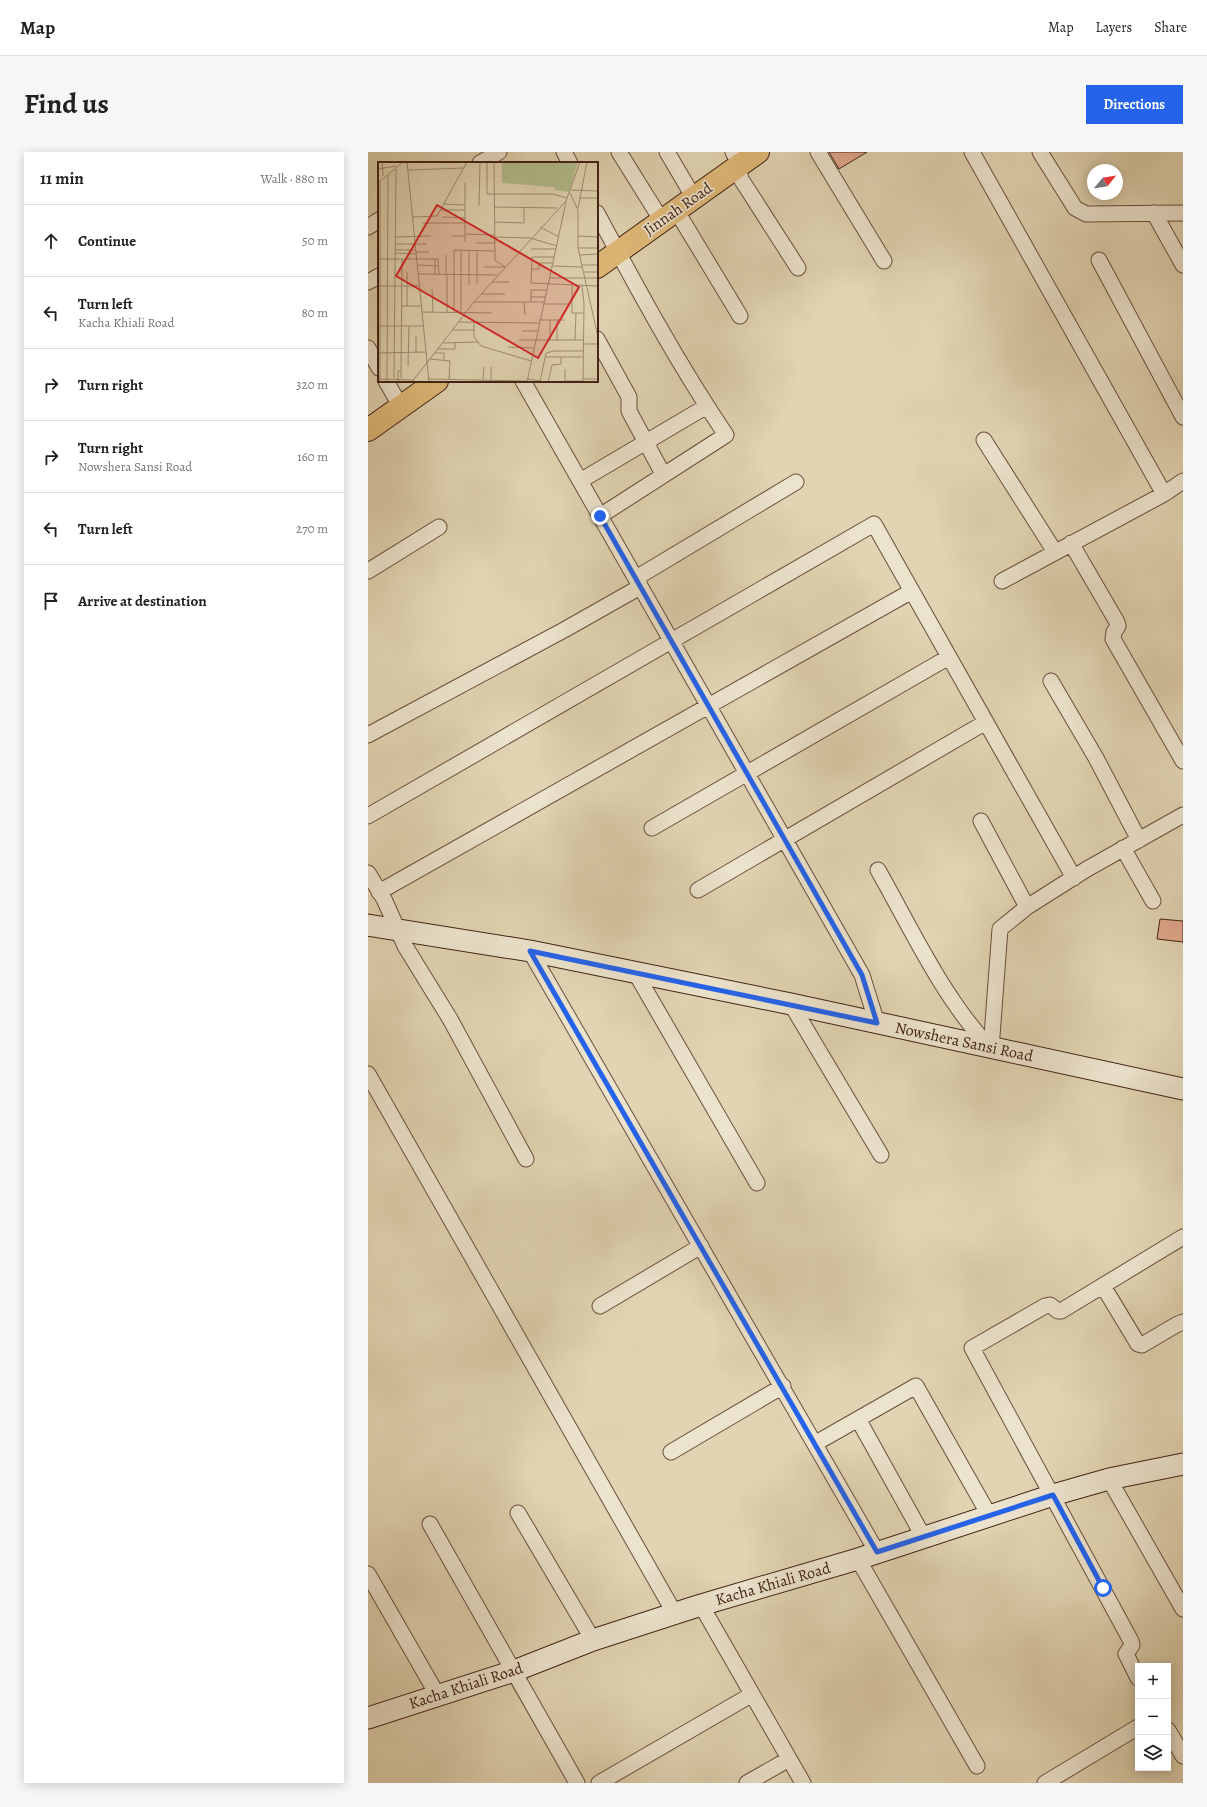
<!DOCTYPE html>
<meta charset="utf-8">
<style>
:root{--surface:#fff;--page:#f6f6f6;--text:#202124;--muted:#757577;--line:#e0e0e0;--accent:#2563eb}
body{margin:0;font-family:Alegreya,serif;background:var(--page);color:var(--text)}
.controls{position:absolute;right:12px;bottom:12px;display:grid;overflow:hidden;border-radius:0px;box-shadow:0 2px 10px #0003}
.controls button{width:36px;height:36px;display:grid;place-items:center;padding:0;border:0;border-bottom:1px solid var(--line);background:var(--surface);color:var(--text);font:20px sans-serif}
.compass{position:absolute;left:719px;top:12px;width:36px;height:36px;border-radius:50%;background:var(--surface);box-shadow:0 2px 10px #0003;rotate:60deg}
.stop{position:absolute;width:12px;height:12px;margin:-9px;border:3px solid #2563eb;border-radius:50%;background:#fff}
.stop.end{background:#2563eb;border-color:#fff;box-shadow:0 1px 4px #0008}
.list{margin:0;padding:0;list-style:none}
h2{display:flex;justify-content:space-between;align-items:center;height:52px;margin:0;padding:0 16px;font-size:17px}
h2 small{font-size:13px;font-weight:400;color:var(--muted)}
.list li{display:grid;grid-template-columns:26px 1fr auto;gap:12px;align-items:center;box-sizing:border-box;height:72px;padding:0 16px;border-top:1px solid var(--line)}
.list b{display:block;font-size:15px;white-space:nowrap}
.list p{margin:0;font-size:13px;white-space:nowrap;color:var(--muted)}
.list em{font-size:13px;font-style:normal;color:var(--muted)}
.icon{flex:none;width:22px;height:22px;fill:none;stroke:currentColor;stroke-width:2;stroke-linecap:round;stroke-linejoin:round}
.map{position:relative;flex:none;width:815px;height:1631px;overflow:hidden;border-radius:0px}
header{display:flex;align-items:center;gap:24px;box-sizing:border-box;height:56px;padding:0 20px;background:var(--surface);border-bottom:1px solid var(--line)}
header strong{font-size:19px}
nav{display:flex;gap:22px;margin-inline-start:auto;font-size:14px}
.intro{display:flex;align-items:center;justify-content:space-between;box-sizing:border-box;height:96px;padding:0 24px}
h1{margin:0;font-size:28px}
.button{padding:10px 18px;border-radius:0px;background:var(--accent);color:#fff;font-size:14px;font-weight:700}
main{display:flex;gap:24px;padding:0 24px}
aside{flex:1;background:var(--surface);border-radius:0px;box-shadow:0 2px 10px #0003}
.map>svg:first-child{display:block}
</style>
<header>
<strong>Map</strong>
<nav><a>Map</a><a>Layers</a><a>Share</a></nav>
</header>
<div class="intro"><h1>Find us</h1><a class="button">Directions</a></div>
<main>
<aside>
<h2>11 min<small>Walk · 880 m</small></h2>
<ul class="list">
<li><svg class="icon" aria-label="ahead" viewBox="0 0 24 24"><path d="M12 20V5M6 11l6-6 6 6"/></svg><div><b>Continue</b></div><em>50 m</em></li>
<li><svg class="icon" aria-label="left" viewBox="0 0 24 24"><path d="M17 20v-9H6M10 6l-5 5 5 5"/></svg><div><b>Turn left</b><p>Kacha Khiali Road</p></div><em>80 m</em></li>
<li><svg class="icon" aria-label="right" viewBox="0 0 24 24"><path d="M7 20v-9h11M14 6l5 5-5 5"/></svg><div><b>Turn right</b></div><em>320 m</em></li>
<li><svg class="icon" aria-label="right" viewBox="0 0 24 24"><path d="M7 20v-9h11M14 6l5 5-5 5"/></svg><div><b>Turn right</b><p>Nowshera Sansi Road</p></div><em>160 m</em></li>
<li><svg class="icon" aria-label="left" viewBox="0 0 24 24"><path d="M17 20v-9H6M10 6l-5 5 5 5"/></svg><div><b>Turn left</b></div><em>270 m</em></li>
<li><svg class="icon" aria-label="arrive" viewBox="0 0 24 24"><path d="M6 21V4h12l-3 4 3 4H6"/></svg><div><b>Arrive at destination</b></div></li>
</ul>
</aside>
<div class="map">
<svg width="815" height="1631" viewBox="0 0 815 1631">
<rect width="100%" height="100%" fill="#e1d4b2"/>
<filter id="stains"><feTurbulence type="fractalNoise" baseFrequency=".005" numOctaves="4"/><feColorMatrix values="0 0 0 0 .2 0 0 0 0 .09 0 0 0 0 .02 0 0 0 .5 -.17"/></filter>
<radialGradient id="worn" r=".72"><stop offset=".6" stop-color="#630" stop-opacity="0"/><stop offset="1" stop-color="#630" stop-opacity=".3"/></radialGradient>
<path fill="#e3a88e" stroke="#422215" d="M461,0H499L471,17Z
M792,767L815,769V790L789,787Z"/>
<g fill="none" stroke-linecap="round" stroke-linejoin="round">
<g stroke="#6a4e3c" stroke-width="17">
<path id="street" d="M196,0L202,11
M251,0L294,69
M299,0L326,46
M365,0L372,13L371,19L373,27L430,116
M450,0L516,109
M604,0L796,342
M672,0L707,56L718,62L815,61
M112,11L131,0
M308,58L372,164
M229,61C269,136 310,212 358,283L232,364
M786,61L815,113
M0,75L11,68
M731,108L815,265
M0,130L11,124
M229,187L261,245V259L295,322
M0,196L11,216
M18,229L33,255
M155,229L494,823L509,871
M616,288L687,400
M212,329L339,254
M703,391L749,470L750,474L746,480L745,487L815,609
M0,419L71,375
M268,426L428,330
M634,429L796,342L815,329
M683,529L728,606L771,688
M0,583L196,478L272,435
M0,664L506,372L706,726
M613,669L659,755
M284,676L581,505
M755,696L785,749
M510,718C544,778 575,846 623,897
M0,721L16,747L37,794L82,867L158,1007
M330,738L618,570
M11,740L544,439
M162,799L509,1400
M267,820L389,1031
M423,852L513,1003
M623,897L632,777L659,755L719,717L815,663
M0,922L307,1462
M735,1134L770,1192L774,1193L808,1173L815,1170
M232,1154L333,1094
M490,1267L555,1384
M448,1291L548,1234L621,1363
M303,1300L415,1234
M741,1327L815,1457
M150,1361L225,1488
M62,1372L209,1631
M490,1407L609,1614
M0,1422L70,1544
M333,1453L435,1631
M770,1526L758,1502L764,1493L763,1489L604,1196L677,1154L682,1153L690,1159H693L815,1085
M800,1578L815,1604
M231,1631L383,1543
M379,1631L421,1607
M677,1631L770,1575"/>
</g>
<g stroke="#422215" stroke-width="23">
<path id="secondary" d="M0,773L162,799L423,852L815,937
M0,1566L146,1519L225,1488L333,1453L490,1407L685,1343L741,1327L815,1312"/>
</g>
<g stroke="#422215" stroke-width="24">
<path id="primary" d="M229,115L390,0
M0,278L69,229"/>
</g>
<use href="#street" stroke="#ece3cd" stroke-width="15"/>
<use href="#secondary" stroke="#ece3cd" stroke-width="21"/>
<use href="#primary" stroke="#e0ba79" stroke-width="22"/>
</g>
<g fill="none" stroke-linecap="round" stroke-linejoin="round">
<path stroke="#2563eb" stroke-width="5" d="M232,364L494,823L509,871L162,799L509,1400L685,1343L735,1436"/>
</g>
<g text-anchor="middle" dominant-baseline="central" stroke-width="3.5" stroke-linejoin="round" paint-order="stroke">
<g font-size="16" fill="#422215" stroke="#ece3cd">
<text transform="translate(310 57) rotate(-35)">Jinnah Road</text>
<text transform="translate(596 890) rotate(12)">Nowshera Sansi Road</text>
<text transform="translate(405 1432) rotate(-16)">Kacha Khiali Road</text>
<text transform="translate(98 1534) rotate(-18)">Kacha Khiali Road</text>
</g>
</g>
<g transform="translate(10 10)">
<rect width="220" height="220" fill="#e1d4b2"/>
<path d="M124,0H200L191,30L177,28L176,25L124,21Z" fill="#b2bd8d"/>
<path fill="none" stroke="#a18d73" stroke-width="1" d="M4,0L5,14M29,0L51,220M109,0V32H175L189,36M116,0L117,94V98L127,105M0,7L18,4M30,8L86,6M0,21L25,0M193,28L220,29M192,31L200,48V86L220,175M201,36H220M66,42L87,43M101,44L102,0M116,45L179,46M200,46L209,0M63,48H87M35,55L59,54L89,0M64,55L87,56M117,60L146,61V45M44,61H88M162,65L181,75M87,72L117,73M74,74H87M200,74L220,75M17,75L53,74M117,75L152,76L179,84M87,80V21M98,81H117M17,82H49M200,86H220M153,87H178M17,88H38M99,89V122M38,90H51M17,91L38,92M68,93V112M202,93L220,92M176,95H154L153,121L220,124M0,97H60L61,112M57,97V112M40,103L61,104M204,103H220M175,104L204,105M106,105H127M154,107H161L162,101H175M206,110H220M40,112L119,113M171,116H220M114,120H131M91,123V88M194,123V151H206M204,123L206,142L205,220M0,124H42M54,127L55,150M104,132H127M153,135H167M96,140H166M146,140L147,153M153,140V128H168M165,142H189M24,144H43M29,144V110M44,150L114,151M69,150V112M76,150V88L117,89M83,150V89M161,158H187M172,158V178M80,160L161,161M96,160V175L100,180M0,164H45M75,168H96M144,169H159M38,174V191M141,178H206M179,178V158M197,178L198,151M64,181L100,180L103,184L153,199M206,182H220M130,185L156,186M60,187H77V181M0,191L48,190M57,191H66V198M168,195H205M52,197L72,199L71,217M30,204L31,164M16,216L18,7M23,216L24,97M0,217L36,218M51,217L149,219M149,217L163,219M205,217H220M105,218L106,205M113,218V205M187,219H205M2,220V19M9,220L10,13M20,220V209H23M34,220L96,140L188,39L202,0M149,220L188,40M162,220L168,191L176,189H205M170,220L174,203L183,202V195M187,220V207"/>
<path fill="#d62828" fill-opacity="0.15" stroke="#d62828" stroke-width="2" d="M59,43L201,125L160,196L18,114Z"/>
<rect width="220" height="220" fill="none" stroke="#422215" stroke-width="2"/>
</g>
<rect width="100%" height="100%" filter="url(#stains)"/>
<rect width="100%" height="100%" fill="url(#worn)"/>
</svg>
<div class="controls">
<button>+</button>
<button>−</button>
<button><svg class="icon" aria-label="layers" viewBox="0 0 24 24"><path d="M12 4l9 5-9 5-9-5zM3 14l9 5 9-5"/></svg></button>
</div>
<svg class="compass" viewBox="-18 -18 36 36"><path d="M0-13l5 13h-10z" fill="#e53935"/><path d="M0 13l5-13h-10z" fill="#757577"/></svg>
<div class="stop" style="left:735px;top:1436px"></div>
<div class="stop end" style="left:232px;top:364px"></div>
</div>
</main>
